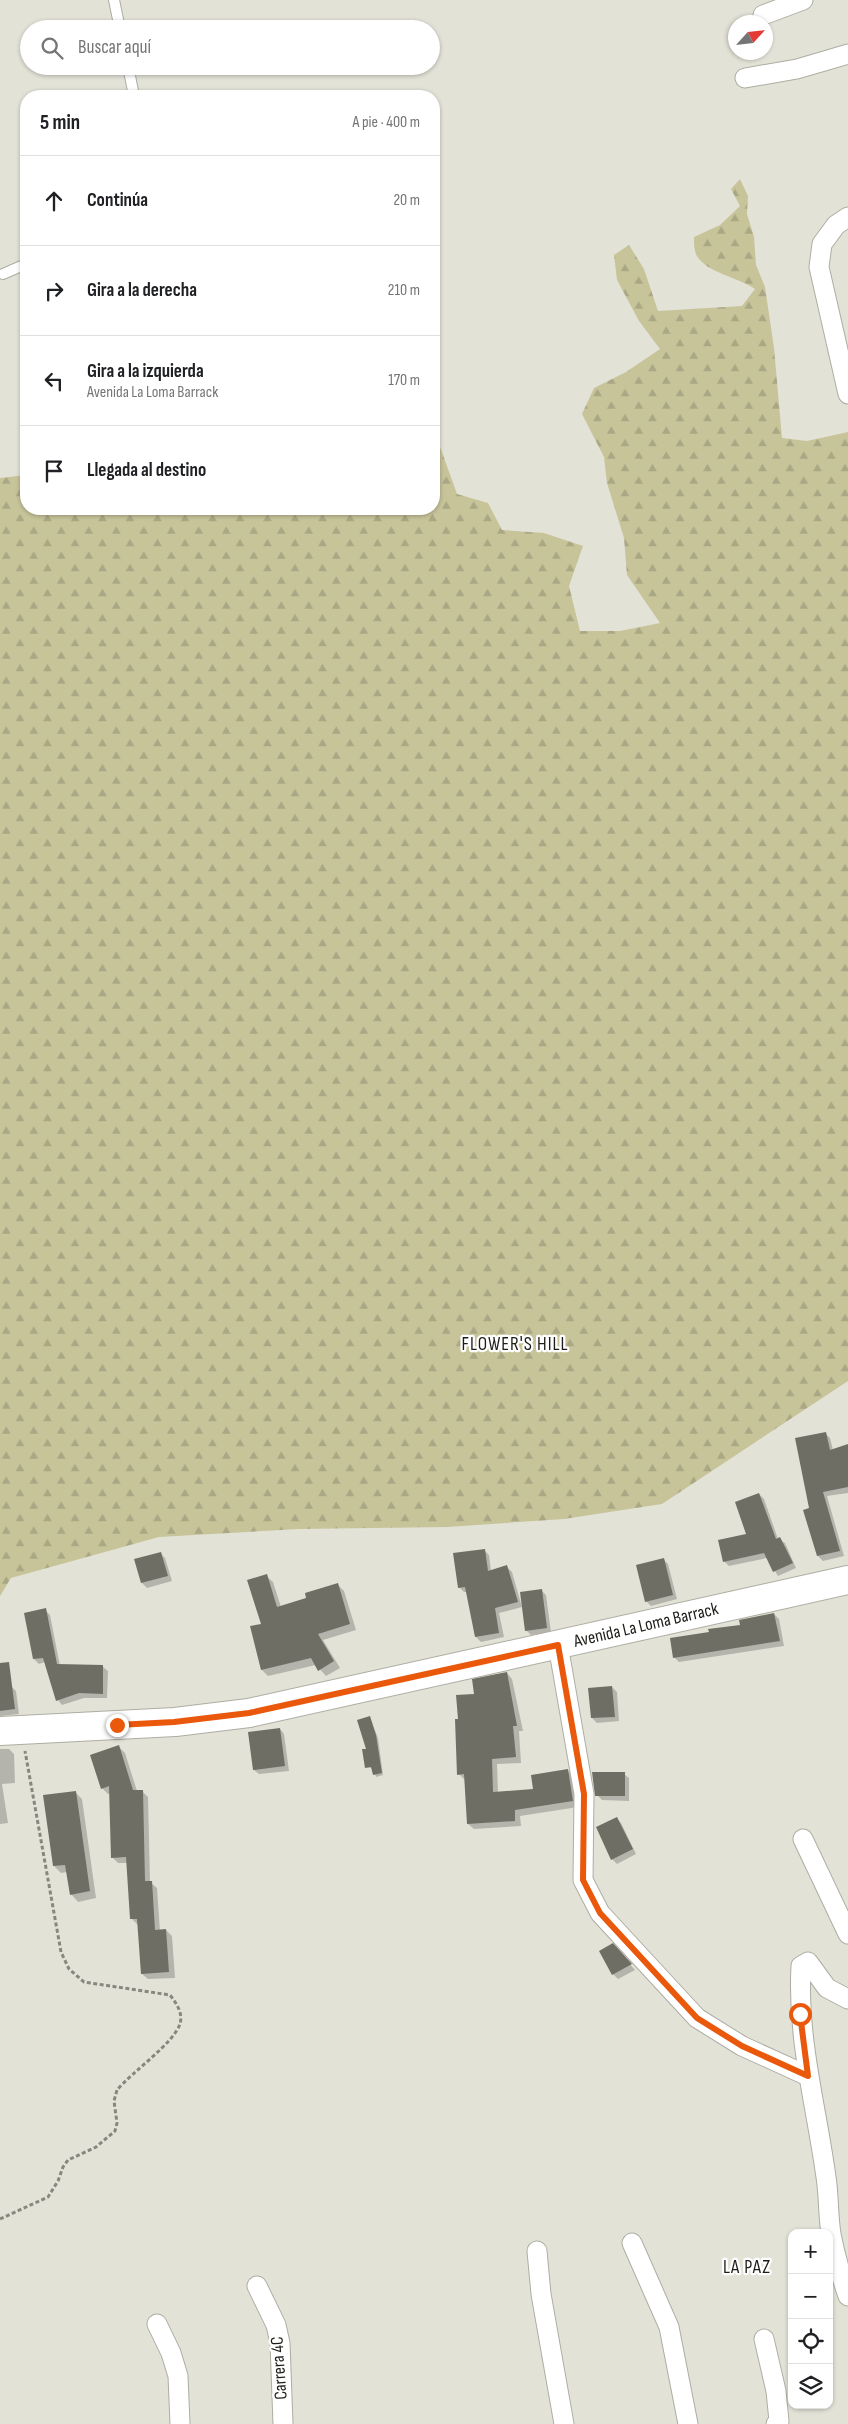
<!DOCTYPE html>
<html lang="es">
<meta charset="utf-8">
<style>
:root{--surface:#fff;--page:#f2f2f2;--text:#202124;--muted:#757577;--line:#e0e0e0}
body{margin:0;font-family:"Sofia Sans Condensed",sans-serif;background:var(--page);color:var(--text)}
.controls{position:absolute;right:15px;bottom:15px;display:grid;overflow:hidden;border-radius:10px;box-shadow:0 1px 4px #0004}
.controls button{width:45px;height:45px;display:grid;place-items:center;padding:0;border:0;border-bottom:1px solid var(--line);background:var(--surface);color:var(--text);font:25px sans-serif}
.compass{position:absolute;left:728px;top:15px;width:45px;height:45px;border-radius:50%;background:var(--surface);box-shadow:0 1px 4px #0004;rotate:63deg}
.stop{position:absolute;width:15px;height:15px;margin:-11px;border:4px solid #ea580c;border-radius:50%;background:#fff}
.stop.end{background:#ea580c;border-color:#fff;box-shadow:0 1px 5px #0008}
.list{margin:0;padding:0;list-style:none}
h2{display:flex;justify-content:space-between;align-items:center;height:65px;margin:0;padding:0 20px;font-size:21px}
h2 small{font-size:16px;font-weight:400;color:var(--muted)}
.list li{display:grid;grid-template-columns:32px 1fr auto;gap:15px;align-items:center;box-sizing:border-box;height:90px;padding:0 20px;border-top:1px solid var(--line)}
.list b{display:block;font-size:19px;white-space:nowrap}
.list p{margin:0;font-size:16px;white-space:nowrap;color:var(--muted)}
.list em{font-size:16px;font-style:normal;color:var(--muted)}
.icon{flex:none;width:28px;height:28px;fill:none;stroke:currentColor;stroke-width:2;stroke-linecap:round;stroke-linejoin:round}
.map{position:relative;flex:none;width:848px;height:2424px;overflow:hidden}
.search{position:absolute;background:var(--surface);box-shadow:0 1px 4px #0004;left:20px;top:20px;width:420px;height:55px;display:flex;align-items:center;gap:12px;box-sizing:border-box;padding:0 18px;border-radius:28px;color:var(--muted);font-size:19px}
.panel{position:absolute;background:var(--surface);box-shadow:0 1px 4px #0004;left:20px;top:90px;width:420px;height:425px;border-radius:20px}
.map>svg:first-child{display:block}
</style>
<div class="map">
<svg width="848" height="2424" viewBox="0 0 848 2424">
<defs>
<pattern id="forest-firs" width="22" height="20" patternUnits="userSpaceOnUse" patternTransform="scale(1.25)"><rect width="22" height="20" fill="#c7c49a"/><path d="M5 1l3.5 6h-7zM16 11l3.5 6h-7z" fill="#aaa884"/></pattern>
</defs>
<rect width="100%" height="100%" fill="#e3e2d7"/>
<path fill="url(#forest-firs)" d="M740,179L748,196L747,214L754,237L756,265L765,287L774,348L782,438L807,441L848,432V1381L662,1504L564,1519L448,1527L299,1529L159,1537L11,1578L0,1596V478L26,475V509H434V430L457,494L488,503L502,530L544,533L583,546L569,586L580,631H620L660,623L627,575L624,538L607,483L604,457L582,414L594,388L626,372L660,349L639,321L617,280L614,255L629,245L644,269L658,311L742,306L755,289C738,277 707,273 697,256C694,251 694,243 694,237L720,225L740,206L731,189Z"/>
<path fill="#0003" d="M825,1433L830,1438L833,1450L848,1446V1493L827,1496L844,1556L823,1561L818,1556L810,1509Z
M759,1494L764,1499L778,1539L785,1543L796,1568L778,1576L767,1558L729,1566L724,1561L748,1535Z
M484,1550L489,1555L491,1571L507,1567L512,1572L522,1607L499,1613L504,1637L481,1642L476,1637L467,1592H464L459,1587Z
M160,1553L165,1558L172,1581L147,1588L142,1583L136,1560Z
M663,1559L668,1564L677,1599L651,1606L646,1601Z
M266,1576L273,1582L281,1607L308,1599L338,1585L344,1591L356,1630L323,1640L340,1668L326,1676L316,1665L268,1676L262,1670Z
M541,1590L546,1595L551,1632L531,1635L526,1630Z
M45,1610L50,1615L60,1666L103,1667L108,1671L107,1698H84L62,1705L58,1700L45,1662L39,1664L34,1659Z
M774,1614L779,1619L784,1646L679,1662L674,1657L741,1627Z
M507,1673L512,1679L523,1731H519L521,1763L497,1764L498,1793L534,1790L568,1771L574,1777L578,1807L520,1816L521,1826L474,1829L468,1824L465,1780L459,1774L460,1720L476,1695Z
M11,1686L16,1691L19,1714L0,1716V1687Z
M612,1687L617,1692L619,1721L597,1723L592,1718Z
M370,1718L378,1738L383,1775L376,1777L373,1768L366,1767Z
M280,1729L284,1734L289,1771L259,1774L254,1770Z
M119,1747L125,1753L137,1791H142L148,1797L150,1882L157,1888L160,1931L166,1930L172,1936L175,1978L148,1979L142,1974L138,1925L132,1919L128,1863H118L112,1857L111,1793L108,1794L102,1788Z
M0,1749H9L14,1754L15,1783L2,1784L8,1823L0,1824Z
M624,1774L629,1778V1801L602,1800L597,1795Z
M75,1792L82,1799L96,1898L78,1902L72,1895L67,1872L61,1873L54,1866Z
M617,1819L621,1823L636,1854L617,1864L612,1859Z
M617,1950L635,1970L618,1979L613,1974Z"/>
<path fill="#6f6e64" d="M826,1432L830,1450L848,1444V1487L823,1492L840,1551L817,1556L803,1510L809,1508L795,1438Z
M759,1493L776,1539L780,1537L793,1563L773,1572L764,1553L723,1562L718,1540L746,1534L735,1502Z
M485,1549L488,1571L507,1565L518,1602L495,1608L499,1633L475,1637L465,1587L458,1588L453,1553Z
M161,1552L168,1576L141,1583L134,1559Z
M664,1558L673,1595L645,1602L636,1565Z
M267,1574L277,1607L306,1598L305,1593L338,1583L350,1624L318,1634L334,1661L318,1671L311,1658L261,1670L250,1626L261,1624L247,1580Z
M542,1589L547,1628L525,1631L520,1592Z
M46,1608L57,1664L103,1665V1694L79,1693L56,1701L43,1658L33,1659L24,1613Z
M774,1613L780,1641L673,1658L670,1638L709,1632L708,1629L740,1625L739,1620Z
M9,1662L15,1709L0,1711V1663Z
M507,1672L517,1726H513L516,1757L492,1759L493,1792L533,1789L531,1775L568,1769L573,1801L515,1810V1821L467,1824L464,1774L457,1775L455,1719H458L456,1695L474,1694L472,1679Z
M612,1686L615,1717L591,1718L588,1688Z
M370,1716L376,1735L382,1773L373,1775L371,1767L365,1768L362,1749H366L357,1720Z
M280,1728L285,1766L253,1770L248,1732Z
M119,1745L133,1790H143L145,1881H152L155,1930L166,1929L169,1972L141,1974L137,1919H130L126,1857L111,1858L109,1786L101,1789L90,1755Z
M592,1772H625V1796H595Z
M76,1791L90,1891L70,1895L65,1865L53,1866L43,1795Z
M617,1817L633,1849L611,1860L596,1827Z
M613,1943L632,1964L612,1975L599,1951Z"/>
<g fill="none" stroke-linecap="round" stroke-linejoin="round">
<g stroke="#aeada3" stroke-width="12">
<path id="lane" d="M114,0L120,29
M128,66L134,96
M3,274L26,264"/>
</g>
<g stroke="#aeada3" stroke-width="21">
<path id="street" d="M763,15L803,0
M745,78L797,69L848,54
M848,217L836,225L822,244L819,267L848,394
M558,1645L584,1794L583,1880L600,1913L697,2018L742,2046L808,2076
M803,1839L848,1934
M848,1999L827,1988L808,1962L801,1966C797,2040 816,2104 826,2177C829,2196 828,2215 831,2234C835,2255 841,2276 848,2296
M632,2243L669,2327L688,2424
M537,2251L541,2294L564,2424
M257,2286L276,2325L280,2343L283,2424
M157,2324L171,2353L178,2376L180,2424
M764,2339L776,2391L779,2421L776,2424"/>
</g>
<g stroke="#aeada3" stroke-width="30">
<path id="secondary" d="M0,1731L175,1722L249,1713L848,1580"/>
</g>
<path stroke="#88877f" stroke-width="3" stroke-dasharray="4 2.5" stroke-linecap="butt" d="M0,2219L48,2197L58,2181L63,2167L68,2160L96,2147L115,2131L117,2123L114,2101L117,2090C132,2072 173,2044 180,2024C183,2013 177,2004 170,1995L84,1982L69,1969L61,1952L25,1751"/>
<use href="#lane" stroke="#fff" stroke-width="10"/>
<use href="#street" stroke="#fff" stroke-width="19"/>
<use href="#secondary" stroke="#fff" stroke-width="28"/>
</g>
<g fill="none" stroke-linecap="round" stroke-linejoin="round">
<path stroke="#ea580c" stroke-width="6" d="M117,1725L174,1722L249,1713L558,1645L584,1794L583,1880L600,1913L697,2018L742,2046L808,2076L800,2014"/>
</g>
<g text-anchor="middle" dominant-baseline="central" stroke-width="4.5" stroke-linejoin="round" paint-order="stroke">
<g font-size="18" fill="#1d1d19" stroke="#fff">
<text transform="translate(646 1625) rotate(-13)">Avenida La Loma Barrack</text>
<text transform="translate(279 2368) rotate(-94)">Carrera 4C</text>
</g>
<g font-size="19" letter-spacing="1" fill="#1d1d19" stroke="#fff">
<text x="515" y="1344">FLOWER'S HILL</text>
<text x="747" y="2267">LA PAZ</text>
</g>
</g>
</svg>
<div class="controls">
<button>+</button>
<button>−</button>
<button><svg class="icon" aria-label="locate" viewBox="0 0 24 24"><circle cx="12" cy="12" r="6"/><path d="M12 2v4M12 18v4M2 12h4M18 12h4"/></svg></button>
<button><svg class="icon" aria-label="layers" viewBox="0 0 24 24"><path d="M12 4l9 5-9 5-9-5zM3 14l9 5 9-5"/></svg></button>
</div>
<svg class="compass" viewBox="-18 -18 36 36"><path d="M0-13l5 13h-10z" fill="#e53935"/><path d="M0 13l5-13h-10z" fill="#757577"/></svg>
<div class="stop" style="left:800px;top:2014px"></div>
<div class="stop end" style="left:117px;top:1725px"></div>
<div class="search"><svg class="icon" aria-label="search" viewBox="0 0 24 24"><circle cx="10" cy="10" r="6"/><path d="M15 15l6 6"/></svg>Buscar aquí</div>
<section class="panel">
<h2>5 min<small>A pie · 400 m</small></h2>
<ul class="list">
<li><svg class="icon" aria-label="ahead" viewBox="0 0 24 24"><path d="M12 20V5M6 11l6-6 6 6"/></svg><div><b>Continúa</b></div><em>20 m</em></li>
<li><svg class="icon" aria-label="right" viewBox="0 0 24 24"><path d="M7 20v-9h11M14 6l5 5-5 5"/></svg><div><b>Gira a la derecha</b></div><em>210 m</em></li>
<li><svg class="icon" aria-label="left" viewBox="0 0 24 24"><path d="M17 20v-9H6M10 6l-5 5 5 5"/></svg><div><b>Gira a la izquierda</b><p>Avenida La Loma Barrack</p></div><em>170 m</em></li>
<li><svg class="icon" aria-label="arrive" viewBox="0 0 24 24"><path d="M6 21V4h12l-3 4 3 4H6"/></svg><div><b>Llegada al destino</b></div></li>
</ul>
</section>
</div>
